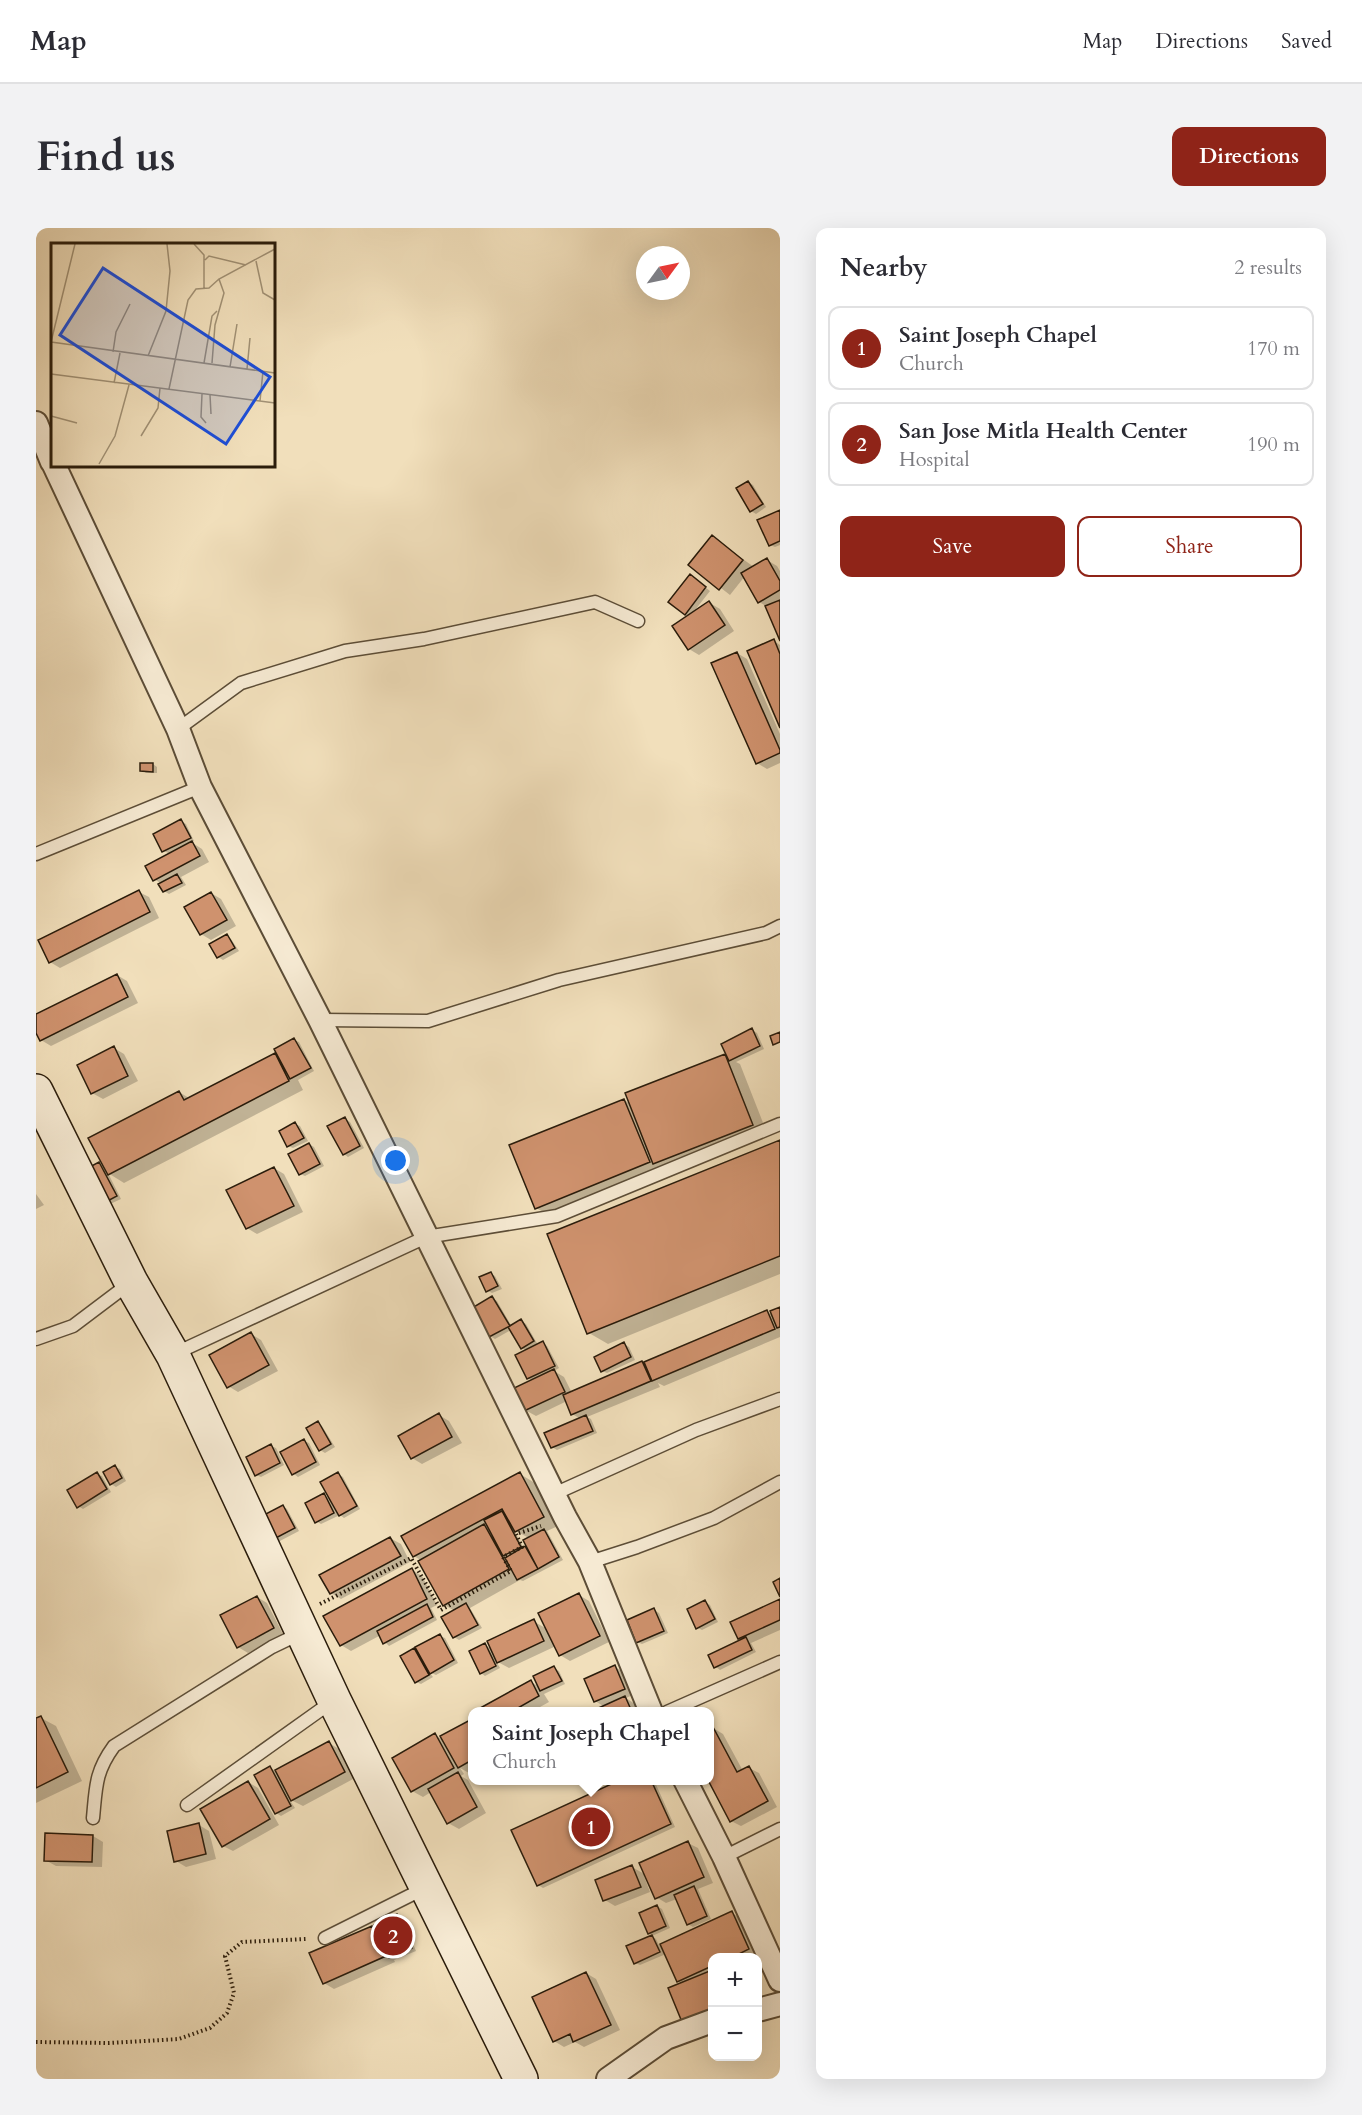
<!DOCTYPE html>
<meta charset="utf-8">
<style>
:root{--surface:#fff;--page:#f2f2f3;--text:#2b2b33;--muted:#7c7c81;--line:#e1e1e2;--accent:#8f2418}
body{margin:0;font-family:Cardo,serif;background:var(--page);color:var(--text)}
.controls{position:absolute;right:18px;bottom:18px;display:grid;overflow:hidden;border-radius:12px;box-shadow:0 6px 24px #0002}
.controls button{width:54px;height:54px;display:grid;place-items:center;padding:0;border:0;border-bottom:2px solid var(--line);background:var(--surface);color:var(--text);font:30px sans-serif}
.compass{position:absolute;left:600px;top:18px;width:54px;height:54px;border-radius:50%;background:var(--surface);box-shadow:0 6px 24px #0002;rotate:57deg}
.you{position:absolute;left:360px;top:933px;width:21px;height:21px;margin:-15px;border:4px solid #fff;border-radius:50%;background:#1a73e8;box-shadow:0 0 0 9px #1a73e833}
.badge{display:grid;place-items:center;width:39px;height:39px;border-radius:50%;background:var(--accent);color:#fff;font-size:20px;font-weight:700}
.pin{position:absolute;translate:-50% -50%;border:3px solid #fff;box-shadow:0 2px 6px #0006}
.popup{position:absolute;left:432px;top:1479px;width:246px;height:78px;box-sizing:border-box;display:grid;place-content:center;border-radius:12px;background:var(--surface);filter:drop-shadow(0 2px 4px #0005);font-size:20px;white-space:nowrap;color:var(--muted)}
.popup b{font-size:22px;color:var(--text)}
.popup::after{content:'';position:absolute;left:50%;top:100%;margin-left:-12px;border:12px solid transparent;border-top-color:var(--surface)}
.list{margin:0;padding:0;list-style:none}
h2{display:flex;justify-content:space-between;align-items:center;height:78px;margin:0;padding:0 24px;font-size:26px}
h2 small{font-size:20px;font-weight:400;color:var(--muted)}
.list li{display:grid;grid-template-columns:39px 1fr auto;gap:18px;align-items:center;box-sizing:border-box;height:84px;margin:0 12px 12px;padding:0 12px;border:2px solid var(--line);border-radius:12px}
.list b{display:block;font-size:22px;white-space:nowrap}
.list p{margin:0;font-size:20px;white-space:nowrap;color:var(--muted)}
.list em{font-size:20px;font-style:normal;color:var(--muted)}
.actions{display:flex;gap:12px;padding:18px 24px}
.actions a{flex:1;padding:14px 0;border:2px solid var(--accent);border-radius:12px;text-align:center;font-size:21px;color:var(--accent)}
.actions .main{background:var(--accent);color:#fff}
.map{position:relative;flex:none;width:744px;height:1851px;overflow:hidden;border-radius:12px}
header{display:flex;align-items:center;gap:36px;box-sizing:border-box;height:84px;padding:0 30px;background:var(--surface);border-bottom:2px solid var(--line)}
header strong{font-size:28px}
nav{display:flex;gap:33px;margin-inline-start:auto;font-size:21px}
.intro{display:flex;align-items:center;justify-content:space-between;box-sizing:border-box;height:144px;padding:0 36px}
h1{margin:0;font-size:42px}
.button{padding:15px 27px;border-radius:12px;background:var(--accent);color:#fff;font-size:21px;font-weight:700}
main{display:flex;gap:36px;padding:0 36px}
aside{flex:1;background:var(--surface);border-radius:12px;box-shadow:0 6px 24px #0002}
.map>svg:first-child{display:block}
</style>
<header>
<strong>Map</strong>
<nav><a>Map</a><a>Directions</a><a>Saved</a></nav>
</header>
<div class="intro"><h1>Find us</h1><a class="button">Directions</a></div>
<main>
<div class="map">
<svg width="744" height="1851" viewBox="0 0 744 1851">
<rect width="100%" height="100%" fill="#f1dfbb"/>
<filter id="stains"><feTurbulence type="fractalNoise" baseFrequency=".00333" numOctaves="4"/><feColorMatrix values="0 0 0 0 .2 0 0 0 0 .09 0 0 0 0 .02 0 0 0 .5 -.17"/></filter>
<radialGradient id="worn" r=".72"><stop offset=".6" stop-color="#630" stop-opacity="0"/><stop offset="1" stop-color="#630" stop-opacity=".3"/></radialGradient>
<path fill="#0003" fill-rule="evenodd" d="M712,254L717,257L730,279L720,286L715,283Z
M744,283V317L739,319L734,317Z
M676,309L718,339L731,332L741,338L744,343V409L730,378L723,374L709,348L694,367L654,336Z
M659,351L674,363L656,386L674,375L684,381L698,403L663,427L653,421V389L649,386Z
M738,413L744,417V497Z
M701,425L711,431L744,506V535L731,541L721,535Z
M117,536L121,539V545H110L106,542Z
M145,593L150,596L158,613L155,614L166,621L173,634L145,649L150,657L133,666L128,663L126,656L118,651L134,626L128,623Z
M103,664L113,669L123,690L24,740L14,734Z
M175,665L185,671L200,698L175,712L165,706Z
M191,708L195,711L203,723L187,732L182,729Z
M81,747L91,753L102,775L15,818L5,812L0,802V787Z
M716,802L721,805L728,821L700,834L704,836L731,905L515,988L500,980L588,872L595,876L689,828L693,830Z
M258,812L263,814L278,843L262,852L267,862L88,955L72,945L85,971L72,977L63,935L69,939L143,864L153,870L239,826L244,829Z
M78,820L88,826L102,853L67,871L56,865Z
M309,891L314,894L328,920L312,929L308,926Z
M259,896L264,898L272,913L257,920L252,918Z
M744,914V1046L572,1116L553,1105Z
M273,916L278,919L288,938L269,948L264,946Z
M238,940L248,946L267,984L221,1006L211,1000Z
M0,966L8,977L0,981Z
M455,1046L459,1048L466,1061L456,1065L452,1063Z
M456,1070L461,1073L476,1099L485,1093L490,1096L502,1117L507,1115L511,1118L523,1140L518,1143L528,1149L536,1165L606,1135L612,1138L731,1084L738,1088L744,1080V1109L628,1158L622,1155L624,1159L551,1189L555,1191L561,1205L521,1222L516,1219L545,1191L536,1186L531,1173L500,1188L489,1182L497,1153L492,1150L491,1123L486,1120L475,1102L459,1111L454,1108L438,1081Z
M215,1106L225,1112L242,1143L202,1164L192,1158Z
M588,1116L593,1119L599,1132L571,1145L566,1143Z
M403,1187L413,1193L426,1215L386,1236L376,1230Z
M282,1195L286,1198L299,1219L289,1225L284,1222Z
M268,1213L273,1215L284,1237L262,1249L258,1246L246,1225Z
M235,1218L240,1220L248,1237L225,1249L220,1247Z
M79,1239L84,1241L90,1253L80,1259L75,1256Z
M61,1246L66,1248L75,1264L47,1281L42,1278Z
M302,1246L307,1249L324,1281L308,1290L304,1287L285,1296L280,1293L288,1267L295,1271Z
M484,1246L499,1255L522,1298L511,1303L527,1332L487,1353L484,1352L434,1380L446,1400L423,1412L418,1409L419,1383L408,1377L386,1333L378,1328ZM478,1302L493,1310L492,1319L488,1321Z
M247,1278L251,1281L263,1303L242,1314L237,1311Z
M354,1310L365,1316L374,1334L305,1371L295,1365Z
M376,1342L386,1348L401,1377L395,1380L401,1392L353,1418L343,1408L315,1423L305,1417Z
M543,1367L553,1373L573,1414L534,1433L524,1427L520,1418L473,1440L460,1433L464,1440L449,1448L445,1445L449,1417L456,1421L497,1393L511,1401Z
M221,1369L231,1375L247,1406L212,1425L202,1419Z
M744,1373V1402L715,1415L720,1424L684,1442L680,1439L706,1412L703,1410Z
M669,1374L674,1377L682,1394L666,1402L662,1400Z
M618,1382L623,1385L632,1405L606,1416L601,1414Z
M404,1408L409,1410L422,1435L400,1447L393,1444L397,1449L385,1456L380,1454L366,1428Z
M579,1439L589,1445L599,1466L590,1470L599,1476L602,1484H558L569,1479L559,1473L550,1452Z
M518,1440L523,1443L529,1456L508,1466L513,1474L495,1484H440L495,1454L504,1459Z
M5,1490L20,1498L46,1553L0,1575V1492Z
M436,1492V1543L433,1545L424,1540L428,1546L425,1548L432,1552L450,1585L423,1601L412,1595L395,1564L387,1569L376,1563L358,1531L399,1507L409,1513Z
M677,1500L687,1506L707,1543L713,1540L723,1545L741,1579L705,1598L695,1593L673,1552L674,1502Z
M293,1515L303,1521L319,1550L267,1578L253,1571L259,1580L245,1588L240,1585L234,1540L240,1543Z
M588,1552H618L639,1599L507,1660L502,1657Z
M212,1554L222,1560L243,1597L197,1623L187,1618Z
M163,1597L173,1603L180,1631L150,1639L140,1633Z
M57,1608L67,1614L66,1639L20,1638L9,1632Z
M652,1615L662,1620L677,1655L662,1661L675,1691L657,1699L652,1696L641,1671L630,1675L620,1669Z
M596,1639L610,1647L608,1648L614,1664L579,1678L569,1672Z
M621,1678L626,1681L634,1700L616,1708L620,1711L623,1717L696,1685L706,1691L722,1727L717,1730H676V1792L647,1756L642,1753L630,1726L604,1737L599,1735L592,1719L617,1707L613,1705Z
M361,1688L366,1691L380,1723L358,1732L359,1734L298,1761L288,1755L336,1699L343,1703Z
M550,1745L560,1751L584,1802L548,1819L539,1814L528,1819L518,1813Z"/>
<path fill="#cf926e" stroke="#2a1c0b" stroke-width="1.5" d="M712,253L727,276L714,284L700,260Z
M744,282V313L733,318L721,292Z
M676,307L707,332L683,362L652,337Z
M731,330L744,353V362L722,375L705,345Z
M654,346L670,359L649,387L632,374Z
M744,372V413L729,378Z
M673,373L689,397L652,422L636,398Z
M738,411L744,426V500L711,423Z
M701,424L744,522V525L720,536L675,435Z
M104,535H117V544L104,543Z
M145,591L155,610L126,624L117,606Z
M156,613L164,628L117,653L109,638Z
M141,646L146,655L127,664L122,656Z
M103,662L114,684L13,735L2,712Z
M175,664L191,692L164,707L148,679Z
M191,706L199,720L181,730L173,716Z
M81,746L92,769L4,813L0,805V786Z
M716,800L724,818L693,833L685,816Z
M744,804V814L737,817L734,808Z
M258,810L275,840L254,851L238,821Z
M78,818L92,848L55,866L41,837Z
M239,825L253,853L72,947L52,910L143,863L148,872Z
M689,826L717,897L617,936L589,865Z
M588,871L614,934L499,981L473,917Z
M309,889L324,918L307,927L291,898Z
M259,894L268,910L251,919L243,903Z
M744,912V1028L551,1106L511,1006Z
M273,915L284,936L263,947L252,926Z
M63,934L81,968L66,976L48,942Z
M238,939L258,978L210,1001L190,962Z
M455,1044L462,1058L450,1064L443,1049Z
M456,1068L474,1098L453,1109L436,1080Z
M744,1079V1099L741,1100L734,1083Z
M731,1082L739,1101L616,1153L608,1134Z
M485,1091L498,1113L485,1121L472,1099Z
M215,1104L233,1137L191,1160L173,1127Z
M507,1113L519,1138L491,1151L479,1127Z
M588,1114L595,1129L565,1144L558,1129Z
M606,1133L615,1153L535,1187L527,1167Z
M518,1141L529,1164L488,1183L478,1160Z
M403,1185L416,1209L375,1231L362,1208Z
M550,1187L557,1203L515,1220L508,1205Z
M282,1193L295,1216L283,1223L270,1200Z
M268,1211L280,1234L256,1247L244,1224Z
M235,1216L244,1235L219,1248L210,1229Z
M79,1237L86,1250L74,1257L67,1244Z
M61,1244L71,1261L41,1280L31,1262Z
M302,1244L321,1278L303,1288L284,1254Z
M484,1244L508,1289L479,1304L466,1281L377,1329L365,1308Z
M288,1265L298,1285L279,1295L269,1275Z
M247,1277L259,1300L236,1312L224,1289Z
M466,1283L485,1319L467,1328L448,1292Z
M448,1296L473,1341L407,1378L382,1333Z
M508,1301L523,1329L502,1341L487,1312Z
M354,1309L365,1328L294,1366L283,1347Z
M489,1318L502,1341L481,1352L469,1330Z
M376,1340L391,1371L304,1418L287,1388Z
M744,1350V1369L737,1354Z
M543,1365L564,1408L523,1428L502,1385Z
M221,1368L238,1400L201,1420L184,1387Z
M744,1371V1392L702,1411L694,1394Z
M669,1372L679,1391L660,1401L651,1381Z
M430,1375L442,1397L417,1410L405,1389Z
M391,1376L397,1389L347,1416L341,1403Z
M618,1380L628,1403L600,1415L591,1392Z
M498,1391L508,1413L461,1435L451,1413Z
M404,1406L418,1432L394,1446L379,1419Z
M710,1409L716,1422L678,1440L672,1427Z
M449,1415L460,1438L444,1446L433,1423Z
M378,1420L393,1447L379,1455L364,1428Z
M579,1437L589,1461L558,1474L548,1451Z
M518,1438L526,1453L504,1463L497,1448Z
M495,1452L503,1468L475,1484H437Z
M589,1468L596,1484H555L556,1483Z
M5,1488L32,1544L0,1560V1490Z
M436,1491V1532L422,1540L404,1508Z
M677,1499L701,1544L713,1538L732,1573L694,1594L672,1552H674V1500Z
M399,1505L418,1540L375,1564L356,1530Z
M293,1513L309,1544L255,1573L239,1542Z
M234,1538L255,1578L239,1586L218,1547Z
M422,1544L441,1579L411,1596L392,1561Z
M584,1552H615L635,1596L501,1658L475,1602Z
M212,1553L234,1591L186,1619L164,1581Z
M163,1595L170,1626L138,1634L131,1603Z
M9,1605L57,1607L56,1634L8,1633Z
M652,1613L668,1649L619,1671L603,1635Z
M596,1637L605,1659L567,1673L559,1652Z
M658,1658L671,1688L651,1697L638,1667Z
M621,1677L630,1698L612,1706L603,1685Z
M696,1683L713,1721L695,1730H676V1738L641,1754L624,1716Z
M361,1686L376,1720L353,1730L338,1697Z
M336,1698L350,1728L287,1756L273,1725Z
M616,1707L624,1724L598,1736L590,1718Z
M676,1742V1782L646,1794L632,1760Z
M550,1744L575,1797L537,1814L534,1806L517,1814L496,1769Z"/>
<g fill="none" stroke-linecap="round" stroke-linejoin="round">
<g stroke="#5c4d37" stroke-width="15">
<path id="lane" d="M142,501L205,455L309,423L388,411L559,374L602,393
M0,626L164,559
M284,792L392,793L523,752L730,705L744,698
M0,1111L37,1098L94,1055
M138,1126L390,1009L521,988L744,896
M518,1266L660,1202L744,1171
M554,1334L601,1319L678,1290L744,1254
M631,1484L744,1434
M151,1577L297,1473
M57,1590C60,1559 59,1544 78,1518L236,1419L265,1405
M688,1629L744,1601
M289,1710L389,1660"/>
</g>
<g stroke="#5c4d37" stroke-width="26">
<path id="street" d="M0,195L16,234
M18,237L142,501L164,559L284,792L529,1289L554,1334L615,1484
M649,1552L688,1629L744,1752
M722,1782L744,1776
M572,1851L630,1810L676,1793"/>
</g>
<g stroke="#2a1c0b" stroke-width="36">
<path id="secondary" d="M0,863L95,1054L137,1127L298,1472L485,1851"/>
</g>
<path stroke="#2a1c0b" stroke-width="4" stroke-dasharray="1.5 3" stroke-linecap="butt" d="M284,1376L375,1330L405,1382L475,1343L467,1329L486,1319L480,1306L505,1298
M0,1814L72,1815L143,1811L174,1800L191,1785L198,1765L189,1728L206,1714L270,1711"/>
<use href="#lane" stroke="#f6ead3" stroke-width="12"/>
<use href="#street" stroke="#f6ead3" stroke-width="22"/>
<use href="#secondary" stroke="#f6ead3" stroke-width="33"/>
</g>
<g transform="translate(15 15)">
<rect width="224" height="224" fill="#f1dfbb"/>
<path fill="none" stroke="#a19175" stroke-width="1.5" d="M143,1L153,12V45M154,17L158,13L195,22M205,18L212,50L224,57M0,99L224,130M0,99L24,1M62,109L65,89L79,61M97,113L115,68L119,28L116,1M153,120L161,73L166,68M161,120L164,82L173,50L168,36L224,6M179,124L186,81M196,126L199,95M0,131L224,160M63,140L69,110M118,146L137,57L145,46L158,45L168,36M151,151L150,174L155,180M159,152L160,171M209,158L212,128M0,173L26,180M90,193L107,165L109,145M48,221L64,193L78,142"/>
<path fill="#1d4ed8" fill-opacity="0.15" stroke="#1d4ed8" stroke-width="3" d="M52,25L219,134L175,201L9,92Z"/>
<rect width="224" height="224" fill="none" stroke="#2a1c0b" stroke-width="3"/>
</g>
<rect width="100%" height="100%" filter="url(#stains)"/>
<rect width="100%" height="100%" fill="url(#worn)"/>
</svg>
<div class="controls">
<button>+</button>
<button>−</button>
</div>
<svg class="compass" viewBox="-18 -18 36 36"><path d="M0-13l5 13h-10z" fill="#e53935"/><path d="M0 13l5-13h-10z" fill="#7c7c81"/></svg>
<div class="you"></div>
<div class="pin badge" style="left:555px;top:1599px">1</div>
<div class="popup"><b>Saint Joseph Chapel</b>Church</div>
<div class="pin badge" style="left:357px;top:1708px">2</div>
</div>
<aside>
<h2>Nearby<small>2 results</small></h2>
<ul class="list">
<li><span class="badge">1</span><div><b>Saint Joseph Chapel</b><p>Church</p></div><em>170 m</em></li>
<li><span class="badge">2</span><div><b>San Jose Mitla Health Center</b><p>Hospital</p></div><em>190 m</em></li>
</ul>
<div class="actions"><a class="main">Save</a><a>Share</a></div>
</aside>
</main>
